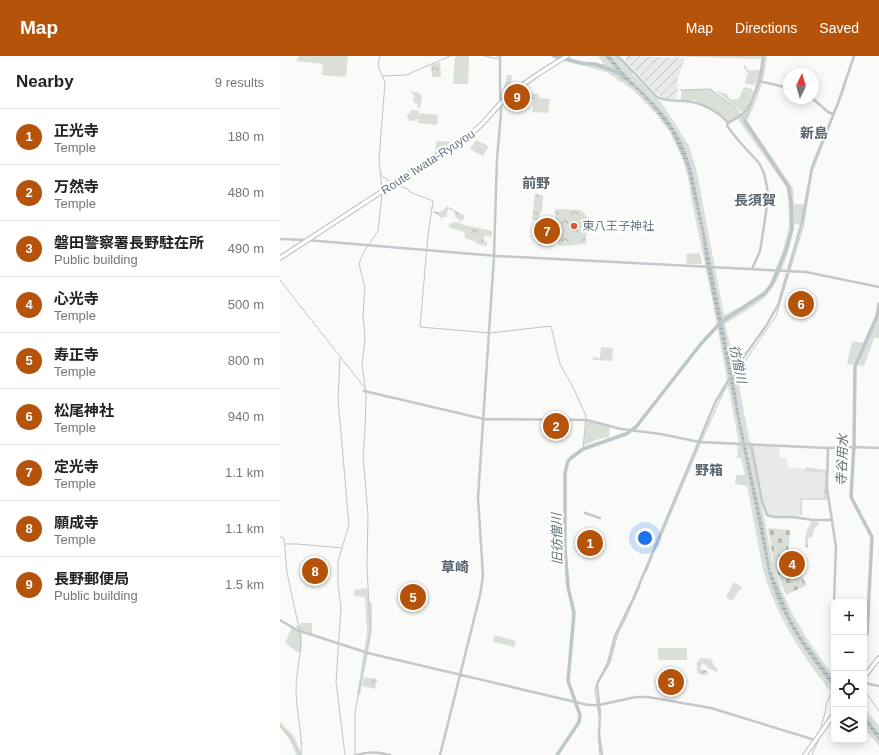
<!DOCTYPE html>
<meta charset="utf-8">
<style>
:root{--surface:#fff;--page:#f6f6f6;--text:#222;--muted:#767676;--line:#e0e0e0;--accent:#b45309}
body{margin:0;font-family:Arial,"Noto Sans JP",sans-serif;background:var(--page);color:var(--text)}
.controls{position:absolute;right:12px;bottom:12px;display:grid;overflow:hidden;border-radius:6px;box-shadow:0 2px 10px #0003}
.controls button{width:36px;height:36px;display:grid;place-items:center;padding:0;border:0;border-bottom:1px solid var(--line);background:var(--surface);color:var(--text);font:20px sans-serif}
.compass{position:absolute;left:503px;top:12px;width:36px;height:36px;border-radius:50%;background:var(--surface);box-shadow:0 2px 10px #0003;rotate:5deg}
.you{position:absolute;left:365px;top:482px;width:14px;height:14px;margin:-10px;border:3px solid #fff;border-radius:50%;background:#1a73e8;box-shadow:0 0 0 6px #1a73e833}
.badge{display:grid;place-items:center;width:26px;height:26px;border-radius:50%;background:var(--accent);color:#fff;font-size:13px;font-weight:700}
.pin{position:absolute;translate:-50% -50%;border:2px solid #fff;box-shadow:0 1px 4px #0006}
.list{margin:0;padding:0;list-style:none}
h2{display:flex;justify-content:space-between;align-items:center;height:52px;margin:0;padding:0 16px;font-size:17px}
h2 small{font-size:13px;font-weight:400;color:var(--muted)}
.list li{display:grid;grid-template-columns:26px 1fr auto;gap:12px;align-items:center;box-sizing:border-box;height:56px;padding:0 16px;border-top:1px solid var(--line)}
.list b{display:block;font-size:15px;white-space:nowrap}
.list p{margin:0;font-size:13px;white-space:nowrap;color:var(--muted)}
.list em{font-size:13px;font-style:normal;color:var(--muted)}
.icon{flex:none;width:22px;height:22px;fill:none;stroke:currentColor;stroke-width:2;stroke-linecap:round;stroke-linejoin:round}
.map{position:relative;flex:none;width:599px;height:699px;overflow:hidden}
header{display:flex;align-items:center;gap:24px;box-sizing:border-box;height:56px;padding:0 20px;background:var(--accent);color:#fff}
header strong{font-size:19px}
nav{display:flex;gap:22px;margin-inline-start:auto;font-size:14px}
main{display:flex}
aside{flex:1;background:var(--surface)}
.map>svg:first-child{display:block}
</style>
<header>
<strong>Map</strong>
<nav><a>Map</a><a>Directions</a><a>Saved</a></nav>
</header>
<main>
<aside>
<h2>Nearby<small>9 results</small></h2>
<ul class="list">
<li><span class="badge">1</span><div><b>正光寺</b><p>Temple</p></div><em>180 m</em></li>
<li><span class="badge">2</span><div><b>万然寺</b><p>Temple</p></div><em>480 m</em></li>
<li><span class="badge">3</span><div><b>磐田警察署長野駐在所</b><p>Public building</p></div><em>490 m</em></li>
<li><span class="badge">4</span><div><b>心光寺</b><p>Temple</p></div><em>500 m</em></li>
<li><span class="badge">5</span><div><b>寿正寺</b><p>Temple</p></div><em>800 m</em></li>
<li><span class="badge">6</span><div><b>松尾神社</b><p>Temple</p></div><em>940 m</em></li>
<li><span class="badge">7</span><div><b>定光寺</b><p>Temple</p></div><em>1.1 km</em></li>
<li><span class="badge">8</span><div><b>願成寺</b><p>Temple</p></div><em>1.1 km</em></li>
<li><span class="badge">9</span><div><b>長野郵便局</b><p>Public building</p></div><em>1.5 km</em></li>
</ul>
</aside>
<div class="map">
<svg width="599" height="699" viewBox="0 0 599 699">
<defs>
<pattern id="industrial-furrows" width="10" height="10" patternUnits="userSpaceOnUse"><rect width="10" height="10" fill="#e8e9e9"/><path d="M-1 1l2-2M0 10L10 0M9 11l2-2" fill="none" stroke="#c0c1c2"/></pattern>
<pattern id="forest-crowns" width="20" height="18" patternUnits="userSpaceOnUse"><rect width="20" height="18" fill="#dadfd7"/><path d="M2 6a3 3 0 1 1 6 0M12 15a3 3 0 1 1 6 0" fill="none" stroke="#b4b9b4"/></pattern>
<pattern id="cemetery-stones" width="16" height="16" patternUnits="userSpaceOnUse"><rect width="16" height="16" fill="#dadfd7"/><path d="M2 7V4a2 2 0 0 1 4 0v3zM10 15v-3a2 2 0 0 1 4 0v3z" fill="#b4b9b4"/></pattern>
<pattern id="water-rules" width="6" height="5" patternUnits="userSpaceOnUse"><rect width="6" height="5" fill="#bbc7cb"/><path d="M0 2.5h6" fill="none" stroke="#9ca6aa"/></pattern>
</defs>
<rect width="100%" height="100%" fill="#fafaf8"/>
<path fill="#e8e9e9" d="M471,388L500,389L499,401L507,403L508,411L524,413L523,415L545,417L543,442H521L520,462L489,460L484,450Z"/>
<path fill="url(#industrial-furrows)" d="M347,0L405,2L398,22L397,41L395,43H385L378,39L345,4Z"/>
<path fill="#dadfd7" d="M19,0H68L66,21L42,19L43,8L16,5Z
M178,0H189L188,28H173L175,1Z
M318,0H337L353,16L352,18L380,45L389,58L409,90L416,112L444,259L462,250L488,232L503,195L509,171V157L507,132L457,62L448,67L438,56L414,44H401V34L430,33L455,51L460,59L463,57L436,35L447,38L449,42L454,44L459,42L464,31L472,33L473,36L466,53L479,25L483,0H487C485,23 477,44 467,65L513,132L514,148H525L521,169L514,168C512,188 500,226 486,240C474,251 459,259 445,268L456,314L492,503L502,535L513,559L528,584L554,621V640C525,603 495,560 483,513C477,486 473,458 467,430L455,428L456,419H465L461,402H456L458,398L457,389L459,388L431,237L412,147L409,126L403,104L390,76L377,59L355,36L342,26L338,25L335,21L326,16L285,5L290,2L302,6L324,8Z
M465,9L468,14H480L475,29L466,28L465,26L468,18L463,10Z
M227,19H232L230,36L223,35Z
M239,37L259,38V42L270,43L268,57L252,56L254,43L239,42Z
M140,57L158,59L157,69L138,67Z
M196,84L209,90L203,100L190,93Z
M156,85L174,86L155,99Z
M420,197L422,208H407L406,198Z
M598,261H599V282H594L584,310L577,309Z
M572,285L583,287L573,309L567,308Z
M321,291L333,292L332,305L313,304V301L320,302Z
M306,365L330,371L329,381L319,383L304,389Z
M454,526L462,531L452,545L446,541Z
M87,532L88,534V546L92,547V576L80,639L77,638L87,577L85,541L74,540V534Z
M20,567H32V578L21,575L22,586L21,597L17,596L5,587L12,571L17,573L16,570L20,569Z
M214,579L236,585L234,591L213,586Z
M378,592H407V604H378Z
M584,652L599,670V690L584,672Z
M0,666L14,680L22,699H16L11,686L0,671Z"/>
<path fill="url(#forest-crowns)" d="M385,0H482L481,3Z
M160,6L161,21H152L151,9Z
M132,35L141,38L142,42L140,52H138V49L135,47L132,43L135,41L131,36Z
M132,54L139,55V63L132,65H129L127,60Z
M255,138L263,139L262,153L258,164H252Z
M167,150L185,160L181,166L175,160V156L168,153L167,157V161H162L161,164L159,160L153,156V155C160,157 162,156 167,150Z
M275,153L301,154L308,162L304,166L306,174V188C296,188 288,190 279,190L276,171Z
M177,166L184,169L209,174L212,176L211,183L209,180H205L203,184L207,186V190L197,188L196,186L185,182L184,176L168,171L171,167Z
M526,411L546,414L548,444H522V459H520V442H543L545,417L523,415Z
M532,465L538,466L539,468L535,472L532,481L528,482V491L526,492C523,483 527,473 532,465Z
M420,602L430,603L433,606L432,608L438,613L437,616L429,613L424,608L421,609V613L426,614L428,618L426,619L418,618C416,612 416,608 420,602Z
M84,621L97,623L95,633L82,630Z"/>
<path fill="url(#cemetery-stones)" d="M259,173H263V177L266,178L267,189H258L257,182Z
M488,472L510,474L508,498L527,529L506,539L494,509Z"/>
<path fill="url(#water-rules)" d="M325,0H330C335,5 339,11 344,17C378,52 401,69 413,119L452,314L460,363L484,475L490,512L510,561L520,579L554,625V632C537,610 520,588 507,563C499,550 494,534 489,520L426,207L422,178L407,111L391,75L372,50L356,33L342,22L337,14Z
M584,659L599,678V685L584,664Z"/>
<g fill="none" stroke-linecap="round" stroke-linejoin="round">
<path stroke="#bbc7cb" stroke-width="1" d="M100,0L98,9L105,27L99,103L102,133
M205,0L217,3L218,0
M103,20L126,19L170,0
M401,34L430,33L454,51L461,58L465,65
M476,37L482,20L484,0
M465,64L472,47
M101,119L112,127
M117,129L128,133L130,136L153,145L148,179L140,271L210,277L271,270L280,308L293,331L306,360L303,393
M0,224L84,331
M60,302L58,343L69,469L58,505V528L61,552L56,626L65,699
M454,321L496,260L523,171L532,116L565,31
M0,480L4,483L7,517L19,572
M380,483L422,383L444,335L450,327
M5,488H17L62,492
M366,516L378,486
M20,576C23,594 16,615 16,634C16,655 23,679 21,699
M321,622L330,607L338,577L343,568L360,530
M316,630L315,635L319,660
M584,634L599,655
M0,669L10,680L20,699
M542,673L541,670L545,657L546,649L550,640L554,634
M318,680L320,699
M75,699V656L89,582L90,568L87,511L88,458L83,400L85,375L86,337L82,309L85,282L83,259L85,231L79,208L83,197L98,175L102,139
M532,699L539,683"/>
<path stroke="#bbc7cb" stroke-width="3.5" d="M274,0L301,7L315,8L337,16L343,21
M584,583L587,577L592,481L571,441L574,389L575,310L597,260L599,248
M277,699L299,666L300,659L288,625L294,557L288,531L285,493V417L288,405L291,402L303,393L346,378L356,371L420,289L441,266L484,238L492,228L506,194L512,173L511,145L508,130L465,65"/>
<g stroke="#b5babe" stroke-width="5.5">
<path id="major" d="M0,202L193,76C204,68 212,56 221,47C241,28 264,14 287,0
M584,621L599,602
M525,699L554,658"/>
</g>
<path stroke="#c3c8cc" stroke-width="2.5" d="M337,0L343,5L377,41C386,46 395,44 405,45C421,46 438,55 448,67L447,70L458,84L479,107L484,117L487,131L488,143L481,189L480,195L472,213
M479,25L509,32
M532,42L548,56L553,58
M448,67C453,64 459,61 464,57C474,46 482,15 483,0
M0,183L26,184L217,200L526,216L599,231
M84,335L204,363L307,364L341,373L381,378L419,386L548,392L575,391L599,392
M471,388L482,445L487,459L494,461H512L533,464H551
M548,392L547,432L556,491L554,546
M305,457L320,462
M554,553V586
M0,564L17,574L88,597L308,649H319L356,641H368L431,652L535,684
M584,625L589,628L599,630
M77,699C88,695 98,696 110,699
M160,699L200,539L203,520L202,504L198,442L214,200L217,102L221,58L220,26V0
M322,699L319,679L320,658L317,628L328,607L335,580L354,541L435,347L455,313L486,270L498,249L522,166L532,111L558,47L574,0"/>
<use href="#major" stroke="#fff" stroke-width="3.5"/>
</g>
<circle fill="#e4572e" stroke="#fff" stroke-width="1.5" cx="294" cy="170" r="4"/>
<g text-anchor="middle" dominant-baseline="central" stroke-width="4" stroke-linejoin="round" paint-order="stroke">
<g font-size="12" fill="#657683" stroke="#fff">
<text transform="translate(148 106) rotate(-33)">Route Iwata-Ryuyou</text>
</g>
<g font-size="12" fill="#657683" stroke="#fff" text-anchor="start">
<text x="302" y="170">東八王子神社</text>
</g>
<g font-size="13" font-style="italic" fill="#60757c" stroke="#fff">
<text transform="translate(458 308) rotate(78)">彷僧川</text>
<text transform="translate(562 404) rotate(-88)">寺谷用水</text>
<text transform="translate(277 483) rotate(-91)">旧彷僧川</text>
</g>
<g font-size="14" font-weight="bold" fill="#57646e" stroke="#fff">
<text x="534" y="77">新島</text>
<text x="256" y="127">前野</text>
<text x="475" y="144">長須賀</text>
<text x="429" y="414">野箱</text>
<text x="175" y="511">草崎</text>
</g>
</g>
</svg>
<div class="controls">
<button>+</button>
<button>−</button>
<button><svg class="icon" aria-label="locate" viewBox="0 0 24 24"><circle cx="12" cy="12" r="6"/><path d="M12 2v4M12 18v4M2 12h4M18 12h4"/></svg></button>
<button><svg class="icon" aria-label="layers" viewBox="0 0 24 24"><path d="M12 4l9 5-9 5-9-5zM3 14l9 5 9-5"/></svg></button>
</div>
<svg class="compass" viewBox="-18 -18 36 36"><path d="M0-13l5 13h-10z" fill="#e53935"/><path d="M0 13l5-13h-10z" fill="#767676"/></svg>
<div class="you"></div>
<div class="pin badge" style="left:310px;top:487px">1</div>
<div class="pin badge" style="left:276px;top:370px">2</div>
<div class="pin badge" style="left:391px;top:626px">3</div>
<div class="pin badge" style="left:512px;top:508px">4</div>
<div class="pin badge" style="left:133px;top:541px">5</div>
<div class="pin badge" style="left:521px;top:248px">6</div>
<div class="pin badge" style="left:267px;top:175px">7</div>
<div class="pin badge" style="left:35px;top:515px">8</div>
<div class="pin badge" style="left:237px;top:41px">9</div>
</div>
</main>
